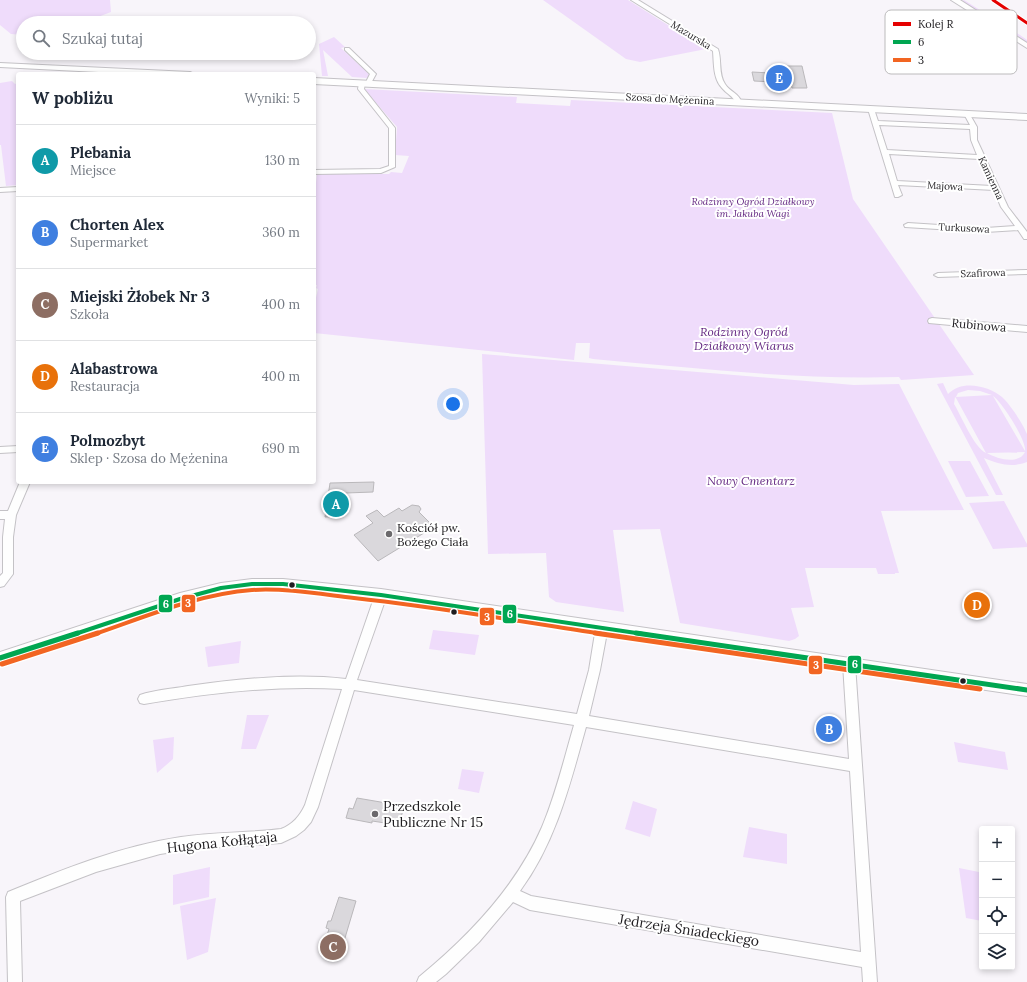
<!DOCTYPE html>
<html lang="pl">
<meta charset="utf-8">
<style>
:root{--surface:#fff;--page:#f2f2f3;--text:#1f2937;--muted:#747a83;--line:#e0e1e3;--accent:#d93025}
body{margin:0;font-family:Lora,serif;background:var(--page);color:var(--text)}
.controls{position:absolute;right:12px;bottom:12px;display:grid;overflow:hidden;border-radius:4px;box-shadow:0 2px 6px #0003}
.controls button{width:36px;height:36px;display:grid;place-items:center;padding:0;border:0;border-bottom:1px solid var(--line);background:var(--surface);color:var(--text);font:20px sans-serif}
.you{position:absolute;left:453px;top:404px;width:14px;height:14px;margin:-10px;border:3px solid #fff;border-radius:50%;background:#1a73e8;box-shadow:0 0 0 6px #1a73e833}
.badge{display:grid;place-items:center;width:26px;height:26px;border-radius:50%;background:var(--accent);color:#fff;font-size:13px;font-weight:700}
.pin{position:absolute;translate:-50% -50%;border:2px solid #fff;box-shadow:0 1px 4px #0006}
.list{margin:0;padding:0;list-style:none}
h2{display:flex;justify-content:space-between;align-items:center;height:52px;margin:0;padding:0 16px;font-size:17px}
h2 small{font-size:13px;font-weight:400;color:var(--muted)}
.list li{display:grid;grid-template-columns:26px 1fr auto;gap:12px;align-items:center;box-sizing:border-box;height:72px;padding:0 16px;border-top:1px solid var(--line)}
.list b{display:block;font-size:15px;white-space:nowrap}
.list p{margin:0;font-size:13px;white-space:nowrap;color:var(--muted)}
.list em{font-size:13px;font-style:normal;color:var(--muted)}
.icon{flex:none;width:22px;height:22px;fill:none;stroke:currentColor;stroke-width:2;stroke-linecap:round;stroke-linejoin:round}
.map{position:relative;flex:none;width:1027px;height:982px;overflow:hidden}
.search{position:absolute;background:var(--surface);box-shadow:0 2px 6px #0003;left:16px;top:16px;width:300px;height:44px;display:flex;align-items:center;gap:10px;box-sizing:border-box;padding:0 14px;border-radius:22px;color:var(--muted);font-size:15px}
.panel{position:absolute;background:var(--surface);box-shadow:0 2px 6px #0003;left:16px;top:72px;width:300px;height:412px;border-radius:4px}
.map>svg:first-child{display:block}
</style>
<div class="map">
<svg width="1027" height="982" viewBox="0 0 1027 982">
<rect width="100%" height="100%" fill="#f8f5fa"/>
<path fill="#efdcfb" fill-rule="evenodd" d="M0,0H110L111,12L82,23H23V35L11,34L0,25Z
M543,0H628L706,49L640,62L626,59Z
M964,0L1020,35L1027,40V43L962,1Z
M334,37L345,47L341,48L370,75L367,78L352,77L323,50L328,76H322L319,44Z
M12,81L15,84L18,83V185L6,186L1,145H0V83Z
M364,89L517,97L516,103L570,106L571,100L832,113L853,199L974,375L901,380L899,377C797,380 694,368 593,359L589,358L590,343H576L574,360L314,333V306L318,289L316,288L317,285H314V201L317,174H389L391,172L402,173L409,156L395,155L397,127Z
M482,354L854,385L899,384L964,510L881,511L899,573H895V574H878L876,568H805L814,607L791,608L799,636L795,639L789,641L680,623L660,529L613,530L624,612L556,602L549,597L546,553L488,554Z
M943,383L948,394C962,379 989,386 1002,397C1010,404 1023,424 1027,434C1027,441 1027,453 1027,462C1011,468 999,464 984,458L1003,495H996L937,384ZM968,390L980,391L992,395L956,397L958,393ZM993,396C1002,402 1027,441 1025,451ZM955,397L956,398L986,453C973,446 962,417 954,404ZM1025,452C1019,465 997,459 987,453Z
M948,461H970L989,496L966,497Z
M1004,501L1027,544V547L993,549L969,503Z
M433,630L479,635L475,655L429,649Z
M241,641L239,663L208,667L205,647Z
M247,715H269L256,749H241Z
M174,737L173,759L157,773L153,740Z
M954,742L1005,752L1008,770L958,762Z
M462,769L484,772L479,793L458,789Z
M633,801L657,809L650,837L625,829Z
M749,827L787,834V864L743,857Z
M210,867L209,897L173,905V875Z
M959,868L979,872L982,889V921L966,918Z
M216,898L208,952L187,960L180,906Z"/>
<path fill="#dad8dc" stroke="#bab8bb" d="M787,66H802L807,88H792L791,83L754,81L752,72L789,74Z
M374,482L373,492L346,493L344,516L325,517L330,483Z
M412,505L419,506L421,509L419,512L430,523L420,529L424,533L378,561L354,535L373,523L366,516L377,510L384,517L399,508L402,511Z
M822,721L835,723L836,738L822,735Z
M357,798L404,806L399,825L372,821V823L346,818L349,808L353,809Z
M339,897L356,901L339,958L321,954L329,929L326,928L328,921H331Z"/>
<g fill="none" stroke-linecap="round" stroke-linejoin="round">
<g stroke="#c4c2c6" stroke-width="2">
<path id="minor" d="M631,0H638L718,49C722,60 718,74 725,84C730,92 739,93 742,103L741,104H737C732,95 728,95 722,88C713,79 714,63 713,51Z
M345,48H349L376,74L370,85L365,84L370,74L345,50Z
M362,81L365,83L364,89L395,128V167L381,173L314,174V170L380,169L389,166V128L358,89L359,83Z
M871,107L874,109L878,121L970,125L964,114L969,113L977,127V140L1008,207L1027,232V239H1024L1018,230L986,232L905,227L904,225L908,223L986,228L1015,226L1001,207L994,190L898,185L902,195L898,197H895L868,109ZM879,125L970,129L971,140L977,155L887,150ZM889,154L979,159L992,186L897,181Z
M18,187V191L0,192V188Z
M1027,270V274L938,277L934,275L938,273Z
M932,318L1027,326V332L929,323L928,321L929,319Z
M18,446V452L0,453V447Z
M20,482H30L16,515L13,537V574L4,586L0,587V576L3,573V537L5,519H0V511H8Z
M381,590L385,592L387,595L357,680L577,714L589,670L596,627L598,624L602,622L606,624L608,627L600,670L589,716L849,759L843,664L845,660L849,659L853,660L855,664L877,982H863L862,967L530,910L513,902L479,942L446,974L436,982H417L419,977C469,936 516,887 542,827C556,794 564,759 574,725L354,690L318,807L311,822L304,830L296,836L281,843L193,849L160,854L96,872L20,901L22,982H8L6,897L8,892C64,869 121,846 181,837C214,832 248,833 281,829C292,825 300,816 305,805L342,689C275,685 210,693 144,704L140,703L138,699L140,695C154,690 172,689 188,686C239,679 294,673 346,679L375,595L377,592ZM586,727L850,771L861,952L531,896L520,891C556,842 570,784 586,727Z"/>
</g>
<g stroke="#c4c2c6" stroke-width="2">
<path id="tertiary" d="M252,579H283L381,589L1027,684V696L381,601L283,589H252L221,593L180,605L0,664V652L180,593L221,583Z"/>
</g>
<g stroke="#c4c2c6" stroke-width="2">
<path id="secondary" d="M951,0H960L1027,43V48Z
M0,63L190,72L194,74H138L0,67Z
M314,78L1027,114V120L314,84Z"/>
</g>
<use href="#minor" fill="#fefefe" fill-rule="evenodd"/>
<use href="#tertiary" fill="#fefefe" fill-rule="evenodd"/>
<use href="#secondary" fill="#fefefe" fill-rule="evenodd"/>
<g stroke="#fff" stroke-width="7">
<path id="bus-1-far1" d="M75,634L180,599L221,588L252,584H283L381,595L643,634"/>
</g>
<g stroke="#fff" stroke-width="8">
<path id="bus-1" d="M636,633L1027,690
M0,658L78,633"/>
</g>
<g stroke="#fff" stroke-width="7">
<path id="bus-2-far1" d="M95,634C145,617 198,594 252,590C286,588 320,594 354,598C437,607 519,621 602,634"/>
</g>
<g stroke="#fff" stroke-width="8">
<path id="bus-2" d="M595,633L980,689
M2,664L98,633"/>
</g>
<use href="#bus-1-far1" stroke="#00a651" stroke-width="4"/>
<use href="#bus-1" stroke="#00a651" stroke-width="5"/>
<use href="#bus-2-far1" stroke="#f26522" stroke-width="4"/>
<use href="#bus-2" stroke="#f26522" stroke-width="5"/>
<g stroke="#fff" stroke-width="5">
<path id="rail-1" d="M993,0L1027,23"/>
</g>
<use href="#rail-1" stroke="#e50000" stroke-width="3"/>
</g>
<g fill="#6b696c" stroke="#fff" stroke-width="1.5">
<circle cx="389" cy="534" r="4"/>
<circle cx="375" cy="814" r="4"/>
</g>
<g fill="#1f1d20" stroke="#fff" stroke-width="1.5">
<circle cx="292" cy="585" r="3.5"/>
<circle cx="454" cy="612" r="3.5"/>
<circle cx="963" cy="681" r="3.5"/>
</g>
<g text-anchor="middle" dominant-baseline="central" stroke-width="4" stroke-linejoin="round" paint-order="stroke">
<g font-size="10" fill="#1f1d20" stroke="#fff">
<text transform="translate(691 35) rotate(31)">Mazurska</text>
<text transform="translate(670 99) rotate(3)">Szosa do Mężenina</text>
<text transform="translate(991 178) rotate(65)">Kamienna</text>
<text transform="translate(945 186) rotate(3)">Majowa</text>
<text transform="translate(964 228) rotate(3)">Turkusowa</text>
<text transform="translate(983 273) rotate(-2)">Szafirowa</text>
</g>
<g font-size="10" font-style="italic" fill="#652983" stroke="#fff">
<text x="753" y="201">Rodzinny Ogród Działkowy<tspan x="753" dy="12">im. Jakuba Wagi</tspan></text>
</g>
<g font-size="12" fill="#1f1d20" stroke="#fff">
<text transform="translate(979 325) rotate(5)">Rubinowa</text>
</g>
<g font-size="12" font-style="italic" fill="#652983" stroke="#fff">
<text x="744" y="331">Rodzinny Ogród<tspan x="744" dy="14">Działkowy Wiarus</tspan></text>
<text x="751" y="480">Nowy Cmentarz</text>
</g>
<g font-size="12" fill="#1f1d20" stroke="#fff" text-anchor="start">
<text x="397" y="527">Kościół pw.<tspan x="397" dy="14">Bożego Ciała</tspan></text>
</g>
<g font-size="14" fill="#1f1d20" stroke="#fff" text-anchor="start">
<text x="383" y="806">Przedszkole<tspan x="383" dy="16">Publiczne Nr 15</tspan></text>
</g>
<g font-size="14" fill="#1f1d20" stroke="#fff">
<text transform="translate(222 842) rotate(-6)">Hugona Kołłątaja</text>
<text transform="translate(689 930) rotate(9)">Jędrzeja Śniadeckiego</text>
</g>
</g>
<rect x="885" y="10" width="132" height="64" rx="6" fill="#fff" stroke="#bcbbbc" stroke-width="1"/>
<rect x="893" y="22" width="18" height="4" fill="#e50000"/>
<rect x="893" y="40" width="18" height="4" fill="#00a651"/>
<rect x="893" y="58" width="18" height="4" fill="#f26522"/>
<g font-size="11" fill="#1f1d20">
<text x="918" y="28">Kolej R</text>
<text x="918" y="46">6</text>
<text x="918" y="64">3</text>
</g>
<g stroke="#fff" stroke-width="1.5">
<rect x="181" y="594" width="15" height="19" rx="4" fill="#f26522"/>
<rect x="158" y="594" width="15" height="19" rx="4" fill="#00a651"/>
<rect x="502" y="604" width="15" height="20" rx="4" fill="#00a651"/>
<rect x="479" y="607" width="16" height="19" rx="4" fill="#f26522"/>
<rect x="847" y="655" width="15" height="19" rx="4" fill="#00a651"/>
<rect x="808" y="655" width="15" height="20" rx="4" fill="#f26522"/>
</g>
<g font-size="11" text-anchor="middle" font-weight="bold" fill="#fff">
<text x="188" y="607">3</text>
<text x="166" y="608">6</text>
<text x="510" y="618">6</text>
<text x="487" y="621">3</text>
<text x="855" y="668">6</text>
<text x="816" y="669">3</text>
</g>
</svg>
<div class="controls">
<button>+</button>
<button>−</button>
<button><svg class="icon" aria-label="locate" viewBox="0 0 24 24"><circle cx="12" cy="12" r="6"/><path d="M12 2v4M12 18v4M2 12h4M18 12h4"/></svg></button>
<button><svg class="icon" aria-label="layers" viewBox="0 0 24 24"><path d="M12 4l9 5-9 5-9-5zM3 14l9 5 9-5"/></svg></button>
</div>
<div class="you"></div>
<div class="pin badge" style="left:336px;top:504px;background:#0f9aa8">A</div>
<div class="pin badge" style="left:829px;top:729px;background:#3f7fe0">B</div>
<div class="pin badge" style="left:333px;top:947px;background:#8d6e63">C</div>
<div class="pin badge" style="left:977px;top:605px;background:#e8710a">D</div>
<div class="pin badge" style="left:779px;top:78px;background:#3f7fe0">E</div>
<div class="search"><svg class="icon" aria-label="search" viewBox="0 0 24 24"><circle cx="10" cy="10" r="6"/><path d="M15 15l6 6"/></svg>Szukaj tutaj</div>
<section class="panel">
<h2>W pobliżu<small>Wyniki: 5</small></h2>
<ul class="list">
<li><span class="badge" style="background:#0f9aa8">A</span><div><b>Plebania</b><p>Miejsce</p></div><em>130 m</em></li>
<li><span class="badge" style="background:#3f7fe0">B</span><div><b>Chorten Alex</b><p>Supermarket</p></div><em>360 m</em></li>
<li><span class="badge" style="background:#8d6e63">C</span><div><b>Miejski Żłobek Nr 3</b><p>Szkoła</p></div><em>400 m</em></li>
<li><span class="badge" style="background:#e8710a">D</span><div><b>Alabastrowa</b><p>Restauracja</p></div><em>400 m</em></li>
<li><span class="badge" style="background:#3f7fe0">E</span><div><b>Polmozbyt</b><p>Sklep · Szosa do Mężenina</p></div><em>690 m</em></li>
</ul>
</section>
</div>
